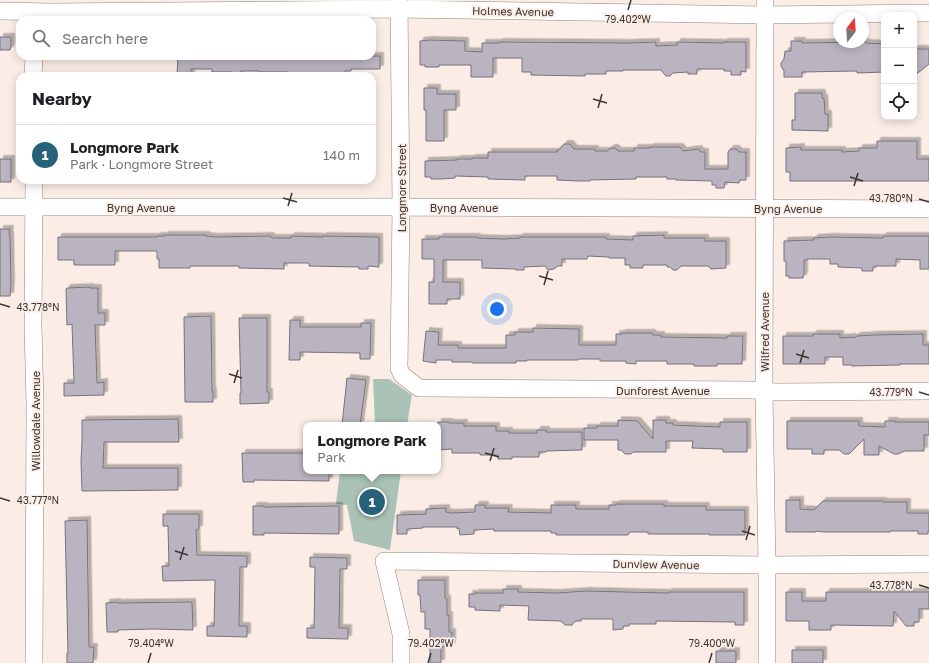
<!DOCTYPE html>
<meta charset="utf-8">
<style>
:root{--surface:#fff;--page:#f2f2f2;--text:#202124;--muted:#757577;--line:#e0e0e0;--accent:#27627a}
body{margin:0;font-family:"Golos Text",sans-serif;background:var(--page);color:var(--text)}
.controls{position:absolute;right:12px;top:12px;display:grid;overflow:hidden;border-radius:8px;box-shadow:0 2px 10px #0003}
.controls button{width:36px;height:36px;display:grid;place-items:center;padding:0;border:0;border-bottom:1px solid var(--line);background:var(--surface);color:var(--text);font:20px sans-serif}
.compass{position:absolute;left:833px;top:12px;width:36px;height:36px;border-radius:50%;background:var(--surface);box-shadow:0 2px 10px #0003;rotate:17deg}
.you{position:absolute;left:497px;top:309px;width:14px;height:14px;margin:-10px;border:3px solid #fff;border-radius:50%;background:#1a73e8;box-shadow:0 0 0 6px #1a73e833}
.badge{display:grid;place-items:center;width:26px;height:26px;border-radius:50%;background:var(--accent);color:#fff;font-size:13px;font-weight:700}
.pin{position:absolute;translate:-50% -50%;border:2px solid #fff;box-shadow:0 1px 4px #0006}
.popup{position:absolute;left:303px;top:422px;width:138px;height:52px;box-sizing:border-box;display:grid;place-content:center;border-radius:8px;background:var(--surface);filter:drop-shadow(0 1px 3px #0005);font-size:13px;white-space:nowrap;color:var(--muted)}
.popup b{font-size:15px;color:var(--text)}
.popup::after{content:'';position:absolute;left:50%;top:100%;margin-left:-8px;border:8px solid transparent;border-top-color:var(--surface)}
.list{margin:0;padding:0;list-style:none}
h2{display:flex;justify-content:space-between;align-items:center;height:52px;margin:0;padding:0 16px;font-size:17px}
h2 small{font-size:13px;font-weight:400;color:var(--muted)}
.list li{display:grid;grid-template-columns:26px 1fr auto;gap:12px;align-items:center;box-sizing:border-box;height:60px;padding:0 16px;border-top:1px solid var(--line)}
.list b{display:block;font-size:15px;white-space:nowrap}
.list p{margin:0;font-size:13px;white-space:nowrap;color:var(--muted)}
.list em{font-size:13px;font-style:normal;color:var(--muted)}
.icon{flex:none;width:22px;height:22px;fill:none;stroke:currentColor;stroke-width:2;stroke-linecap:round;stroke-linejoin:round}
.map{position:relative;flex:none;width:929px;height:663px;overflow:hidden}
.search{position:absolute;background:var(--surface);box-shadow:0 2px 10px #0003;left:16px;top:16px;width:360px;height:44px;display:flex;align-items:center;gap:10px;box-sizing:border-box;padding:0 14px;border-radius:12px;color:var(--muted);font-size:15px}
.panel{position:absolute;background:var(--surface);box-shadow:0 2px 10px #0003;left:16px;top:72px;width:360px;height:112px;border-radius:12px}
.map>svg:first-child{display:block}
</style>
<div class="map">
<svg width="929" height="663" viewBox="0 0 929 663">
<defs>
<filter id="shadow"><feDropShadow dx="3.5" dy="-3.5" stdDeviation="0" flood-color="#0004"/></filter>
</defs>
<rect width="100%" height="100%" fill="#fbede6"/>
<path fill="#abc3b7" d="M373,379H389L412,395L407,425H375Z
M340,471H401L390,550L354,541L347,505L336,504Z"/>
<path fill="#b9b4c0" stroke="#76717c" filter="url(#shadow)" d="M0,37H11V48H10V50H0Z
M430,40L465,41V51L482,52V43H499V42L628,43L656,42V46L677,45V42L724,43V42H746V72L741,71V75H731V71H724V69H697V74H688V72L673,73L670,76H666L661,70H623V71H606V74H585V76L531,75V72H522V58H493V77H471V65H439V67H425V65H420V41Z
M791,41H802V43L866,42V43L884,44V72L857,73V71L802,72V77H784V71L781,66V63L784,59L785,51H791Z
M914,49H929V64L914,76Z
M178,56H380V69H351V71H345V74L325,75V76H288V72H259V71H241V75H232V72H212V69H191V76H177Z
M424,88H437V94H456V110H444V141H426V110H424Z
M795,93H822V98H824L825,114H828V131L792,130V120H795Z
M877,141H917V159H929V181H790V172H786V148L801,147V150H842V152L859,151V148H877Z
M564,144H570L574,149H595V151H607L611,148H615L618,151H634V148H650V147H680L683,151L698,149L701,152H705V169H728V152L730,149H736L739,152H746V180H740L739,183L725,182L724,188H716V185H712V181L676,180V179H667V177H636V179L590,180V181H579L557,180V176H525V180L488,179V177L455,176V178L441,179H431V177H425V161L457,160V159H472V158H488V152H557V150H559Z
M0,159H11V182H0Z
M0,229H10L9,235H10L11,284L10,296H0Z
M165,235H206V236L215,237L270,236L272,238H291V236L323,237V236L379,237V267L368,266V269H359V267L309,266V263H284V269L239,268V266H190V268H159V259H157V251H115V265H74V260H58V237H157V236H165Z
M664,235V238H705V241H726V268L711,269L708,266H681L677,270H673L670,267H667V265H643V268H630V265H625V258H609V257L588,256L587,259H562V266H558L554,269L548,270L545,266L524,267V270H516V269L482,268V260H443V282H460V299H447V304H429V282H434V259H422V239H439V237H477V238L504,239L520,238V237H606V239L633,240V236Z
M883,236H929V269H920V260L896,259V266H875V267H873V271H862V268L838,267V264H830V259H807V260H804V276H803V278H789V276H786V261H784V241L814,240V238L830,237L883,238Z
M90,287V288H98V313H105V325H95L97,383L104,382V395L64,396V383H74L72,324L67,325L66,289L67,288Z
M211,316L212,391H213V402H185L184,317Z
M239,318H267V392H269V403L240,404V393H241Z
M290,320H300V327H361V323H371L370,359H360V353L300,352V360H289Z
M533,328L579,329V345H616V334H622V333H652L653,335H661V337L727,338V336H743L742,364H717V366H694V364H667V361H636V364L626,363V361H600V359H579L578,360H527V361H516V363H472V362H452V360H436V363L423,361L426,331L439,332L438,345H458V348H506V335H515V332H533Z
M813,334H840V338L852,337L854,338L857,336L873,335L923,334V345H929V364H900V365L852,366V365H843V357H825V364H783V336H813Z
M347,378L366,380L360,425H342Z
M178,419L179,442H104L103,468H178V490L82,491L81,461L82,442V420Z
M618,420L637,421L653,439V420H666V423H673V425L720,427V422H747V452H723V449L692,448L693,441H666V452H633L631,454H625L621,450H618V440H584V428H597V426H618Z
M787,421H859V426L885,427V421H895V422H929V435H924V451H905L898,454H894L879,446V455H864V439L849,454H844L839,450H824V454H812V449H787Z
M438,422H449V423H464V426H496V431H509V433H537V430H546V432H582V450L546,451V452H539V457H512V459H498V455H480V453H452V449L438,450Z
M242,453H306V471H329V481L254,480V482H243Z
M786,500H800V509L814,510L823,501H883V502H907V513H929V531H928V534H918V531H890V532H824L816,531V532H786Z
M616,504H664V506H706V510H745V535H709V534H648V532H630L628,535H556V533H551V531H494V529L474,530V534L460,535L459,528L457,529V527H423V528L407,529V534H397V515L426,514V509L446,508V512L451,513L475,512V505H485V508H509L508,512L551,513V505H576V509H609V505H616Z
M253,506H264V507L339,506V534L264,533V535H253Z
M163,514H199V529L196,530L197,555L247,556V567H240L239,626H247V637L207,636V626H214L215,580L163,581L162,566H169L168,526H163Z
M87,520L89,647H94L93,663H67V653H68L65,521Z
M310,557L347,558V569H340L339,628H348V639L307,638V628H314L315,567H310Z
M418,580H445V598L447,599V615H449V632H452V645L451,647H441V663H430V629H425V612H421L420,595H418Z
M503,589H518V592L557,593L586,591L668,593V592H744V625H735V622L656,621V624H629V626H623V629L613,630V619H581V621H575L572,625H565L561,621L528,620L529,606L500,605V611L475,610V607H469V594H475V593H503Z
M786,592H802V601H826V592H929V609H919V622H914V626H906L894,611L893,626L831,625V630H809V621H786Z
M117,602V603L192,602L193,630L153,629L118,630V632H107L106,603Z
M792,650H823V663H792Z
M716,651H736V663H716Z"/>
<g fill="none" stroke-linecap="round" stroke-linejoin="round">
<g stroke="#8f837c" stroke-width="18">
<path id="minor" d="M399,0L401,207L399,368L402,375L419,388L753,390L775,392L929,391
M765,0L764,391L767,565V663
M0,11L51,12L399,9L765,15L929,13
M33,76L34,56
M34,180L33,327L35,403L34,663
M0,207H401L929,209
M401,663V634L384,561L767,565L929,564"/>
</g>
<use href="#minor" stroke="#fff" stroke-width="17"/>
</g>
<path fill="none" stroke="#3c3634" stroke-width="1.5" d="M628,10L631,0M593,99L607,103M598,108L602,94M850,177L863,181M854,186L858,173M283,198L297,202M919,199L929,202M288,206L292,193M539,276L553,280M544,285L548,271M0,304L10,307M796,354L809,358M800,363L804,350M229,374L242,378M234,383L238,370M919,392L929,395M485,453L499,457M490,461L494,448M0,498L10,501M742,531L755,535M746,540L750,526M175,551L188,555M180,560L184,547M919,585L929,588M148,663L151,653M428,663L431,653M709,663L712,653"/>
<g text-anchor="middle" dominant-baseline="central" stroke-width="3.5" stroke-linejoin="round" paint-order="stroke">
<g font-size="11" fill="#3c3634" stroke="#fbede6">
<text transform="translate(513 11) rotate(1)">Holmes Avenue</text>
<text transform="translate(401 188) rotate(-90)">Longmore Street</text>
<text x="141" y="207">Byng Avenue</text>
<text x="464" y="207">Byng Avenue</text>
<text x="788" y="208">Byng Avenue</text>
<text transform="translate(764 332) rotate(-90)">Wilfred Avenue</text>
<text x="663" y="390">Dunforest Avenue</text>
<text transform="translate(35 421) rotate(-90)">Willowdale Avenue</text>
<text transform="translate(656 564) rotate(1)">Dunview Avenue</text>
</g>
</g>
<g font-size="10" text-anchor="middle" fill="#3c3634" stroke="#fbede6" stroke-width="3.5" stroke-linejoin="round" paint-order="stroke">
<text x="628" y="23">79.402°W</text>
<text x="891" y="202">43.780°N</text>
<text x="38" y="311">43.778°N</text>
<text x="891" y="396">43.779°N</text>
<text x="38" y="504">43.777°N</text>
<text x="891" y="589">43.778°N</text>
<text x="151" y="647">79.404°W</text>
<text x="431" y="647">79.402°W</text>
<text x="712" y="647">79.400°W</text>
</g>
</svg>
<div class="controls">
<button>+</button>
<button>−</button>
<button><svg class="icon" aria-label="locate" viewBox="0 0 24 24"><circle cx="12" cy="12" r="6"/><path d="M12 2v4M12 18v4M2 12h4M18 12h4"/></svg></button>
</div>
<svg class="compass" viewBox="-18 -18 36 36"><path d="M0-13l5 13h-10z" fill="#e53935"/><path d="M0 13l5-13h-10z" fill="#757577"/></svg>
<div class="you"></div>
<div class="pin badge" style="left:372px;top:502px">1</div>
<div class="popup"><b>Longmore Park</b>Park</div>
<div class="search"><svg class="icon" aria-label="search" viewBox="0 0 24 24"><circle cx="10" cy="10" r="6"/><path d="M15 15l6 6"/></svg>Search here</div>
<section class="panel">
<h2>Nearby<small></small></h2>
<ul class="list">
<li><span class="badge">1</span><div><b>Longmore Park</b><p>Park · Longmore Street</p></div><em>140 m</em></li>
</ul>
</section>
</div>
